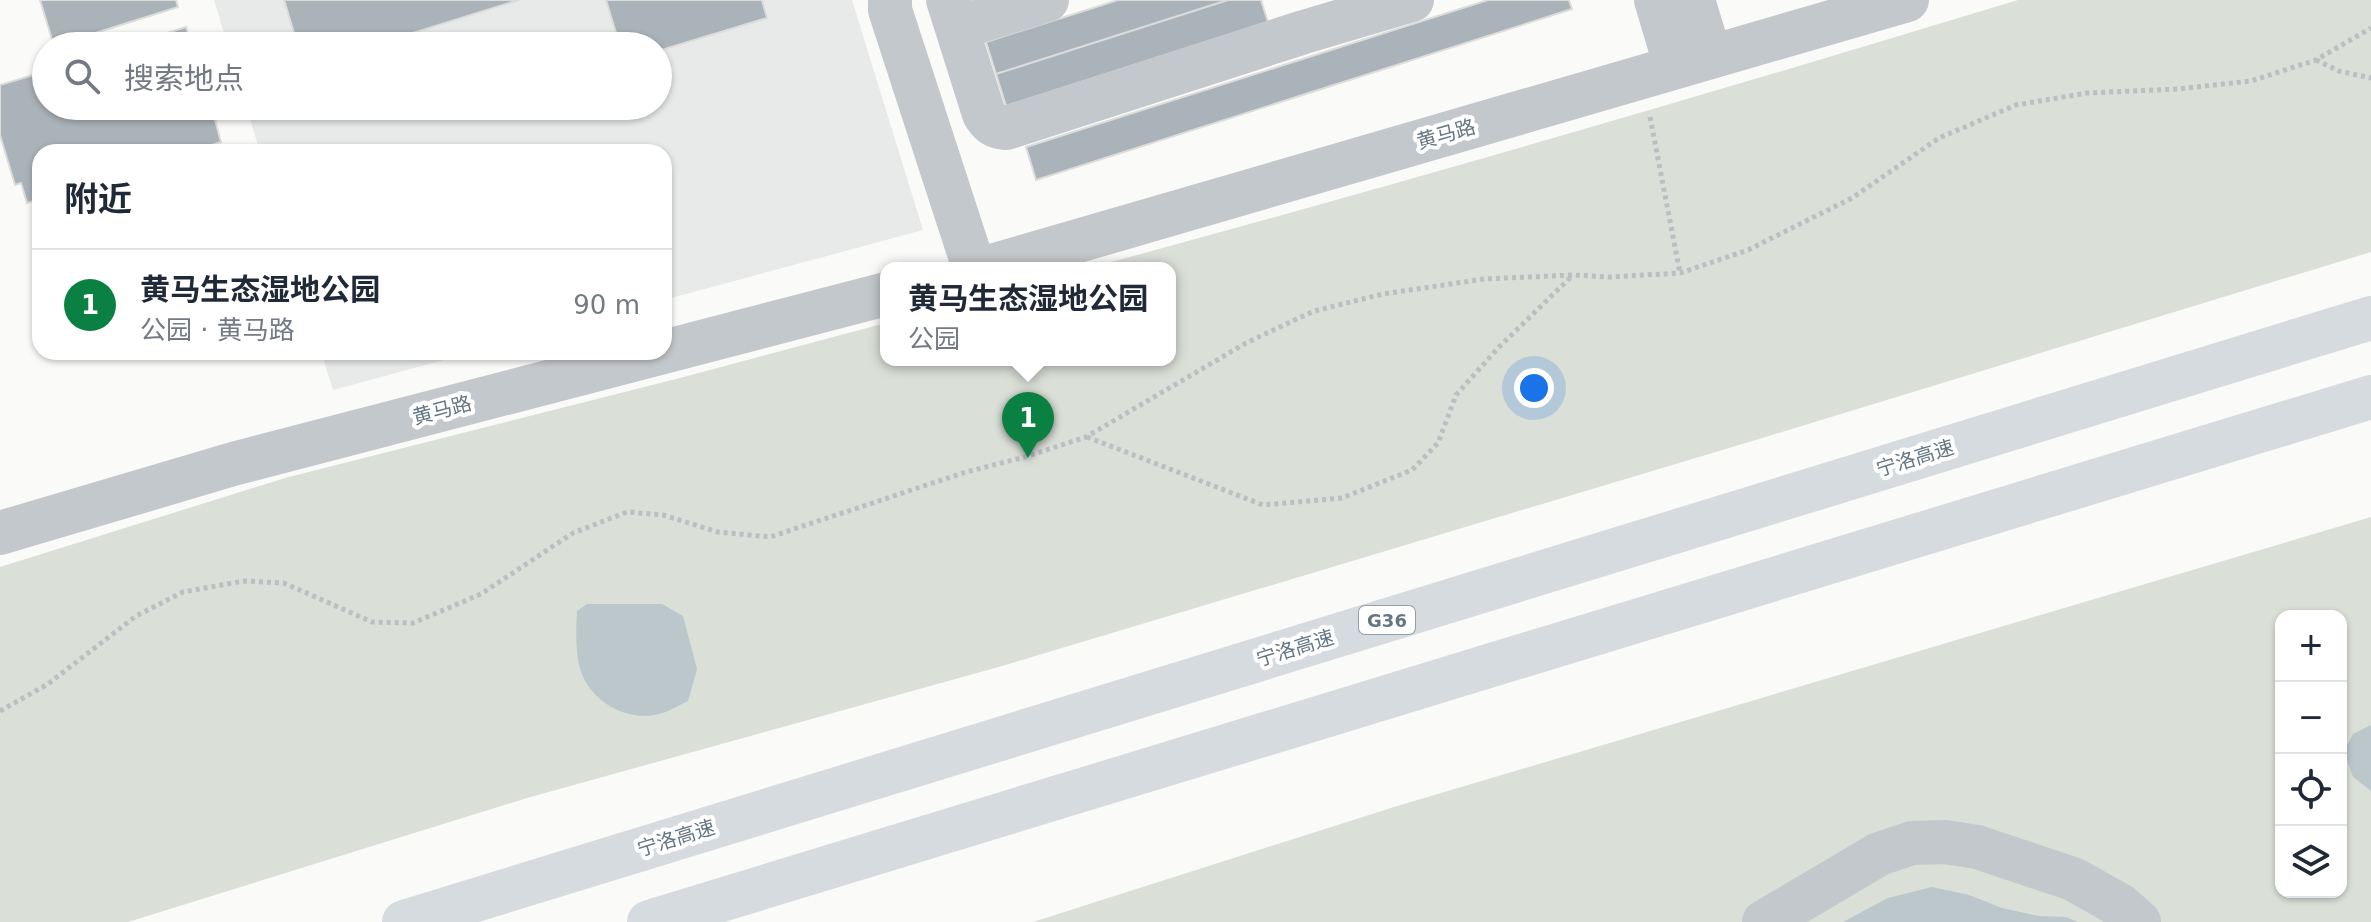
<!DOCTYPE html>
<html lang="zh">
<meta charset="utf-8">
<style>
:root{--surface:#fff;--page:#f2f2f3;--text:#1f2937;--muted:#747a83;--line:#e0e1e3;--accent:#0b8043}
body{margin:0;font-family:"DejaVu Sans","Noto Sans SC",sans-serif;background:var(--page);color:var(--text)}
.controls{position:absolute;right:24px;bottom:24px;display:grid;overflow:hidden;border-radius:16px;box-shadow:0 2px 6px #0004}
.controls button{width:72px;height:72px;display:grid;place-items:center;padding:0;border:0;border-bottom:2px solid var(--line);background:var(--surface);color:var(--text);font:40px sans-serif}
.you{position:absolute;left:1534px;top:388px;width:28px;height:28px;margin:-20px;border:6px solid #fff;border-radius:50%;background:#1a73e8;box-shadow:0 0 0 12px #1a73e833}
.badge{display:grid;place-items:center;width:52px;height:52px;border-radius:50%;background:var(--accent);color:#fff;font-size:26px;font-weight:700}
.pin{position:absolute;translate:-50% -66px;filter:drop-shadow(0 2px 4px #0008)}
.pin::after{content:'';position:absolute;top:42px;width:28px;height:24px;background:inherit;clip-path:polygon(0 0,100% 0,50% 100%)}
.popup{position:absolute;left:880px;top:262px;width:296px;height:104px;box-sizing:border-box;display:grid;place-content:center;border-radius:16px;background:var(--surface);filter:drop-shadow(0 2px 6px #0005);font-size:26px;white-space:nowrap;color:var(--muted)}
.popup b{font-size:30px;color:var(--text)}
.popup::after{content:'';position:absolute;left:50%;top:100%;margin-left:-16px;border:16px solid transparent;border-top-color:var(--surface)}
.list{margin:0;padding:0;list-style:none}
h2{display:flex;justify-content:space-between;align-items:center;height:104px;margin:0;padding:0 32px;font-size:34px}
h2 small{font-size:26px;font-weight:400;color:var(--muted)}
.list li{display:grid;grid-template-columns:52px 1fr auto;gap:24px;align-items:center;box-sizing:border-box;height:112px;padding:0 32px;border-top:2px solid var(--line)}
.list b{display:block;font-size:30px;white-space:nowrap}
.list p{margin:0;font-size:26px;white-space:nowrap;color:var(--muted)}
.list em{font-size:26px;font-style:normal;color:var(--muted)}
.icon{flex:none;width:44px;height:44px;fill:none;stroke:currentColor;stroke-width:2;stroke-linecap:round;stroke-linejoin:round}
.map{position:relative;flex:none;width:2371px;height:922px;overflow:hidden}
.search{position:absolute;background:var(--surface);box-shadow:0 2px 6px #0004;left:32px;top:32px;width:640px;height:88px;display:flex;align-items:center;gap:20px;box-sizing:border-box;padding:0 28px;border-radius:44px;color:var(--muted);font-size:30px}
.panel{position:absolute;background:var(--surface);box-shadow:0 2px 6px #0004;left:32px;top:144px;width:640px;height:216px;border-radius:24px}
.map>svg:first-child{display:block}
</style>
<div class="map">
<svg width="2371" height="922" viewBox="0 0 2371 922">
<rect width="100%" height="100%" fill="#fafaf8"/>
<path fill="#e8e9e9" d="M214,0H852L923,230L664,300V152H260L246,106H658V46H228Z
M321,352H473L333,390Z"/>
<path fill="#dadfd7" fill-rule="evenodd" d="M2018,0H2371V252L1759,439L1002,666L527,798L128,922H0V567L285,478L680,378L886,323V360H1170V268H1089C1400,184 1709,94 2018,0Z
M2371,517V922H1033L1394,807ZM2281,616H2341V892H2281Z"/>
<path fill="#bbc7cb" d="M587,604H662L683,616L697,669L688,701C679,705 669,712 659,714C628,722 593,703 582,674C575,658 576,628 577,611Z
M2371,725V791L2353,777L2344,751L2353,734Z
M1932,887L1969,895L2002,908L2039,916L2066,917L2078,922H1843L1888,898Z"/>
<path fill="#aab3b9" stroke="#dcdcda" stroke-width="2" d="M40,0H176L178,7L54,46Z
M284,0H519L371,46H298Z
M606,0H762L767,18L658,51V46H620Z
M1118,0H1228L996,74L986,42Z
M1228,0H1261L1268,22L1006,106L996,74Z
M1488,0H1569L1572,9L1036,180L1026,147Z
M186,27L192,46H126Z
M46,71V106H220L223,117L215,120L221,142L189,152H40V199L27,203L21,183L15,185L0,135V85Z"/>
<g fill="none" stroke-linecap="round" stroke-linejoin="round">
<path stroke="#bbbfc2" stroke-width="5" stroke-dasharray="4 4" stroke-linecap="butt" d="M2316,60L2339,71L2371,78
M1650,117L1680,273
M1087,437L1263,505L1342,498L1412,470L1438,443L1456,395L1499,347L1572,276
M0,711L48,684L136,616L183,592L244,581L284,583L372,622L413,623L481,594L573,533L627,512L663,515L718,532L770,537L966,472L1025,457L1086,437L1246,343L1314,311L1383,294L1484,279L1573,275L1610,277L1680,273L1748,250L1852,198L1939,138L2016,105L2087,93L2178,89L2251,81L2316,60L2371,28"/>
<path stroke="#c3c8cc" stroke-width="44" d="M890,0V10L974,268
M948,0L984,114C990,124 995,127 1006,128L1304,32L1412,0
M1656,0L1676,67
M1693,0L1710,56
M957,28L1047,0
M985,268L1907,0
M0,533L233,464L886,294
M1764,922L1879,854L1912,843L1945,842L1977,847L2073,879L2121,906L2139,922"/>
<path stroke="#d6dbdf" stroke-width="44" d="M404,922L2371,318
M649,922L2371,397"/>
</g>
<g text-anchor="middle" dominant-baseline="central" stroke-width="8" stroke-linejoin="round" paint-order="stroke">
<rect fill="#fff" stroke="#939fa8" stroke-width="2" x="1359" y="606" width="56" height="28" rx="6"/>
<g font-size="18" font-weight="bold" fill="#657683">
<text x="1387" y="620">G36</text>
</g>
<g font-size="20" fill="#657683" stroke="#fff">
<text transform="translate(1446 134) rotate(-16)">黄马路</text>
<text transform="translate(442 410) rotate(-15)">黄马路</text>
<text transform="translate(1915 458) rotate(-17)">宁洛高速</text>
<text transform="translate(1295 648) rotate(-17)">宁洛高速</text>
<text transform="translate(676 838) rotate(-17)">宁洛高速</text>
</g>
</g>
</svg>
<div class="controls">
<button>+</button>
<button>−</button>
<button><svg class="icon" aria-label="locate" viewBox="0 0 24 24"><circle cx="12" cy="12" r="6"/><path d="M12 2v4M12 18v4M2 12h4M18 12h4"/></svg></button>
<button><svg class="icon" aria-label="layers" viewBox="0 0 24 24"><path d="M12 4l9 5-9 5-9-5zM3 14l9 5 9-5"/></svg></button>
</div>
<div class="you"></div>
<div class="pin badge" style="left:1028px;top:458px">1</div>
<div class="popup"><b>黄马生态湿地公园</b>公园</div>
<div class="search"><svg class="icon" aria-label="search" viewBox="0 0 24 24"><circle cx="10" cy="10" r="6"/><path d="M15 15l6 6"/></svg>搜索地点</div>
<section class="panel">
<h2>附近<small></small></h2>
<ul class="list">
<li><span class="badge">1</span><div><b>黄马生态湿地公园</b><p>公园 · 黄马路</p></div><em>90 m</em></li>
</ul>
</section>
</div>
